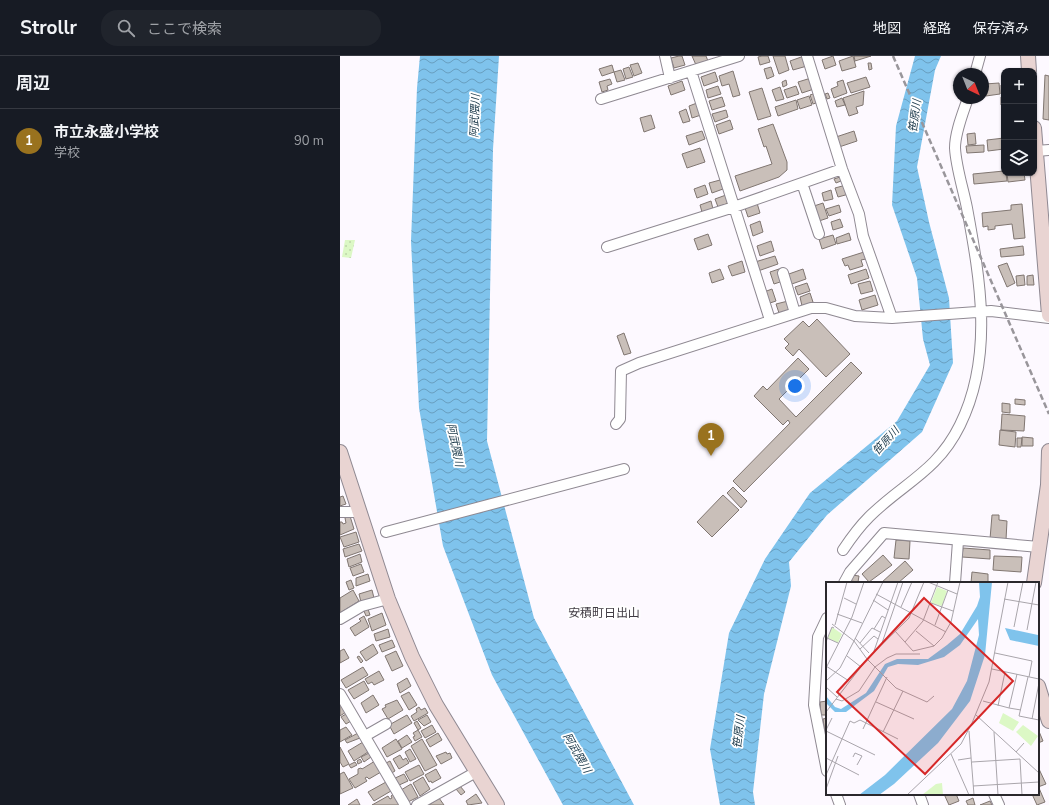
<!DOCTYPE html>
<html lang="ja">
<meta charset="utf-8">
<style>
:root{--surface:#171b24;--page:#20242c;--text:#f1f3f6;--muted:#9ea1a6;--line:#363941;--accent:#99721e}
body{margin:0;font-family:"Nunito Sans","Noto Sans JP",sans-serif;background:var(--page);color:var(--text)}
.controls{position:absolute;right:12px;top:12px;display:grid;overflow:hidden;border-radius:8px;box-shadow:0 1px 3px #0004}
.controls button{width:36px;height:36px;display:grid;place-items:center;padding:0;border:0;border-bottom:1px solid var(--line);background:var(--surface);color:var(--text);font:20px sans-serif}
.compass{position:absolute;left:613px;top:12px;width:36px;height:36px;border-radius:50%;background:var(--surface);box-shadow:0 1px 3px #0004;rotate:137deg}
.you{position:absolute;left:455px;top:330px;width:14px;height:14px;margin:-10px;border:3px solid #fff;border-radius:50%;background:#1a73e8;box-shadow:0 0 0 6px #1a73e833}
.badge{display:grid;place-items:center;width:26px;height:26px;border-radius:50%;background:var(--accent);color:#fff;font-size:13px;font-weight:700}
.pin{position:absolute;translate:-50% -33px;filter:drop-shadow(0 1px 2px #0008)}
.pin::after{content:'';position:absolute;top:21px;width:14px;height:12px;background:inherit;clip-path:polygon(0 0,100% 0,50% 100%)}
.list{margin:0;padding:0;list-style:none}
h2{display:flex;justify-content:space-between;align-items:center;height:52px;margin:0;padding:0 16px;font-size:17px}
h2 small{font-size:13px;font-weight:400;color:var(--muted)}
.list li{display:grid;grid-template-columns:26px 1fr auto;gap:12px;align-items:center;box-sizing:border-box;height:64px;padding:0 16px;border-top:1px solid var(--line)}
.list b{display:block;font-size:15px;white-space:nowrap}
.list p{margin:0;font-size:13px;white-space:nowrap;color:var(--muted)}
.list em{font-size:13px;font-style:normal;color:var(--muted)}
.icon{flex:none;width:22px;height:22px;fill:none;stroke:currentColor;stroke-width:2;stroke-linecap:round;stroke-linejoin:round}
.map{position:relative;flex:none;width:709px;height:749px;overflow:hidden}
header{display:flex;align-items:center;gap:24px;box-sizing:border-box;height:56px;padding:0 20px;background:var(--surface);border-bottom:1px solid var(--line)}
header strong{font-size:19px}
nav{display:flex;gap:22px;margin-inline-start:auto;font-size:14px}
.search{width:280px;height:36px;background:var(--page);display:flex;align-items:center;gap:10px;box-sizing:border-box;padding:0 14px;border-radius:16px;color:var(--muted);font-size:15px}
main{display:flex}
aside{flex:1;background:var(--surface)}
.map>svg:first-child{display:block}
</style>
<header>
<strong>Strollr</strong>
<div class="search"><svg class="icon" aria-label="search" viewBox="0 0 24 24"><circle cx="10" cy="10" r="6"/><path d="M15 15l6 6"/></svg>ここで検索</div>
<nav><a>地図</a><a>経路</a><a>保存済み</a></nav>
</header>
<main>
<aside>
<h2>周辺<small></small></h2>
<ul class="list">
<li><span class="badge">1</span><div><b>市立永盛小学校</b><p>学校</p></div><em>90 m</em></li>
</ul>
</aside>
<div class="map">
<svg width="709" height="749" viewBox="0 0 709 749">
<defs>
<pattern id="park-dots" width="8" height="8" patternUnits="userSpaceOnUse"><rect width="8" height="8" fill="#dcf8c5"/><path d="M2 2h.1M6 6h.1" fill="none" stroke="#bdd5a9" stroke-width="1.8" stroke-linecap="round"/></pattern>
<pattern id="water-waves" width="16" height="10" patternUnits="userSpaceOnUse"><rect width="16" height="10" fill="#7fc3ec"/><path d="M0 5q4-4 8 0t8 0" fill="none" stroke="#689ebf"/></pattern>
</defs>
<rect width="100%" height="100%" fill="#fdf9ff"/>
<path fill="url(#park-dots)" d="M5,184H15L11,202L2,201Z"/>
<path fill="url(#water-waves)" d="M80,0H159L153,93L147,385L194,562L294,749H223L152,619L103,490L79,352L71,185L77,32Z
M575,0H601L595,14L577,111L589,166L609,242L613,307L582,376L487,459L449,506L451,530L424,638L413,736L415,749H380L370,693L389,577L425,503L470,437L557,365L590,309L583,283L577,222L552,149L556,70Z"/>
<path fill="#c9bfb9" stroke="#807671" d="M339,0H342L345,9L334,12L331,2Z
M352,0H366L368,5L356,9Z
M422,0H428L430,6L420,9L418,1Z
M433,0H445L449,14L439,18Z
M464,0L467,10L453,14L450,5Z
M493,0L496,9L485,13L482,4Z
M513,0L516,11L502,15L499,5Z
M514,0H531L515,5Z
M298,7L302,17L294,20L290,9Z
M528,7H531L532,13L529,14Z
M272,9L274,16L262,20L259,13Z
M289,11L293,21L286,23L283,13Z
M431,11L434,20L427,23L424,13Z
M281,14L285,24L277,26L274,16Z
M393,15L400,39L393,41L389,28L382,30L379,20Z
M375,16L378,25L364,30L361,21Z
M705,19L709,20V64L703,63Z
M526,21L530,31L511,37L507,27Z
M471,22L474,33L462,37L458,26Z
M270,23L272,28L267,30L268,34L262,36L259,26Z
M446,24L447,29L443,31L442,26Z
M503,24L507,37L494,42L491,33L498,30L497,26Z
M342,25L345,34L331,39L328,30Z
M659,27L660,38L646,40L645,28Z
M664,28V37L661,38V29Z
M378,30L381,38L368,42L366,34Z
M456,30L459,38L447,42L444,34Z
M440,31L444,43L436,45L432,34Z
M422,32L431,60L418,64L409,36Z
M524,35L523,49L516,51L518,57L509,60L503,42Z
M476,37L479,46L473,48L470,39Z
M488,37L490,42L487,43L485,38Z
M469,40L472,49L460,53L457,44Z
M664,40V48L661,49V41Z
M382,41L385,50L372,54L369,45Z
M502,42L505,49L497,51L495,45Z
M456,44L458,53L438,60L435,51Z
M357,47L361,59L352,62L349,50Z
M346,53L350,65L343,67L339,56Z
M386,54L388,61L375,66L372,58Z
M311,59L315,72L304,76L300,62Z
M390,64L393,73L379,78L376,69Z
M433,68L447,106V114L439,121L400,135L395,120L432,108L426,90L424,91L418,73Z
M362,75L365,83L349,89L346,80Z
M514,75L517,85L499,91L496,81Z
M635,77L636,88L628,89L627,78Z
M664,82V93L648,95L647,84Z
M644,89V96L627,97L626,90Z
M360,92L365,106L347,112L342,98Z
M664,115L666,117L667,125L634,128L633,118Z
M667,117H684L685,124L668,126Z
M500,121L501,125L496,127L494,123Z
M380,124L383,133L372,137L369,127Z
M365,129L368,138L357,142L354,133Z
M506,129L509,138L498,141L495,132Z
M491,134L493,143L484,145L482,137Z
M386,139L388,147L378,151L375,143Z
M371,145L373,153L362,156L360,149Z
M417,147L420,157L408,161L405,152Z
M483,147L488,162L479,165L474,150Z
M682,148L685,182L674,183L672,168L655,170V173L648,174V170L643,171L642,157L671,154V149Z
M499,149L501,156L489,160L486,153Z
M500,163L503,171L493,174L491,166Z
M420,165L423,176L413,180L410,169Z
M509,177L511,184L497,188L496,182Z
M368,178L372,189L358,194L354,183Z
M493,179L496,188L482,193L479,183Z
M431,185L434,195L420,200L417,190Z
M683,190L684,199L661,201L660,193Z
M524,196L526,203L521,204L523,210L510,214L508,209L505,210L502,203Z
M435,200L438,208L418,215L415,206Z
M402,205L405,216L392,220L388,210Z
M667,207L675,227L667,231L658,210Z
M380,213L384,223L372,227L369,217Z
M439,213L443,225L434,228L430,216Z
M463,213L466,223L449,229L446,219Z
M526,213L529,222L511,228L508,219Z
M684,219L685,229L677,230L676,220Z
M693,219L694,229H687V220Z
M530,225L533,235L521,238L518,228Z
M467,227L470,235L458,239L455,231Z
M432,233L436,245L427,248L424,236Z
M470,237L473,246L462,250L460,241Z
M535,239L538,249L522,254L519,244Z
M448,245L451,253L439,257L436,248Z
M477,263L510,298L486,321L459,293L453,300L445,292L449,288L444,283L463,265L469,271Z
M284,277L291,297L284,299L277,280Z
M458,302L469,313L439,343L456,361L511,306L522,317L404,436L393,425L450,367L448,364L443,369L414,340L423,330L427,334Z
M675,343L685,344V349L675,348Z
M662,347L670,348V357L662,356Z
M662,358L685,360L684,375L661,374Z
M660,374L676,376L675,391L659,389Z
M682,381L693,382V390H682Z
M677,382H682L681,391H677Z
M393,431L407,445L401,452L387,437Z
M383,439L399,454L372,481L357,466Z
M3,440L6,448L0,450V441Z
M652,459H659V464L667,465L666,484L650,483Z
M10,460L14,473L0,479V466H2L3,468L6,467L5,462Z
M16,476L19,486L4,491L0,481Z
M556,484L570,485L569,503L554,502Z
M19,488L22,495L5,501L3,493Z
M623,492L650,494V503L622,501Z
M20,498L22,506L9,511L7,503Z
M543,499L552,509L529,526L522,518Z
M654,500L682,501L681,516L653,514Z
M565,505L573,514L558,527H541Z
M21,508L24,516L13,520L10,512Z
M632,516L648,518V527H631Z
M28,518L30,525L16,530V522Z
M512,519L519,520L518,526L511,525Z
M11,524L14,532L9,534L6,526Z
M13,534L19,545L0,557V542Z
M32,534L34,542L21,546L19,538Z
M28,553L30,559L26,560L24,555Z
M42,557L46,569L32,575L28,563Z
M24,560L29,571L15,580L10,572L21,565L19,563Z
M48,573L50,581L36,585L34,578Z
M52,584L55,591L42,596L39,589Z
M33,588L38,597L26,605L20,596Z
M4,593L9,602L0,607V595Z
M56,595L63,610L52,615L45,600Z
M19,600L23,605L21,607L17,601Z
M23,611L28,619L6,632L1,624Z
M39,615L44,624L34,629L32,626L28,628L25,623Z
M67,622L71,630L60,637L57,628Z
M24,625L29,634L14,643L8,634Z
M69,636L77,649L69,654L61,640Z
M33,639L39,649L26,657L21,647Z
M57,644L63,654L48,663L42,653L46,651L45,649Z
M487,645V659H481L480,646Z
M0,648L6,656L0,660Z
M79,651L81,654L85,652L88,657L74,665L71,660L77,656L76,653Z
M6,658L11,665L6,668L1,661Z
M67,659L72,667L54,678L49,669Z
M87,659L91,666L84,670L78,664Z
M487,662V677H485L483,663Z
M77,665L81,672L78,674L74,667Z
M92,669L96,676L85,682L81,675Z
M6,671L12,679L0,686V674Z
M698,673L703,685L698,687Z
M78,674L82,681L75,685L73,681L75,680L73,677Z
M18,677L20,682L7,687L5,684Z
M98,677L102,684L90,691L86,684Z
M67,679L72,686L62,692L58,685Z
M56,683L62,693L47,701L42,692Z
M82,683L97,709L85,715L71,690Z
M23,686L28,696L14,705L8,695Z
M0,691L9,708L3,711L0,706Z
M70,693L76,703L70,706L65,696Z
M106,696L107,698L110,697L112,702L101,708L96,700Z
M29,697L31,701L24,706L21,701Z
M60,699L63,704L66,702L69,707L59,713L53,703Z
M20,703L22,706L18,708L17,705Z
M35,705L41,716L29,723L27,721L25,722L27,725L15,732L9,723L18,718V713L21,712L22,713Z
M50,705L55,715L50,718L44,708Z
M15,706L17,709L11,712L9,709Z
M79,709L84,718L70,725L65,716Z
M96,713L101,722L92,727L91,725L89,726L85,719Z
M699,713L706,728L698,731V714Z
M4,716L13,732L0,738V718Z
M64,718L68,725L57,730L53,723Z
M83,721L90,733L80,740L73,727Z
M46,726L51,735L34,745L28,736Z
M71,728L78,741L68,746L61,734Z
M120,730L125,736L121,739L116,733Z
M699,732L705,746L697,749L692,738H698Z
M55,737L61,749H32L48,740L50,743L52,742L51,740Z
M136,738L142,747L128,749L126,745Z
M604,738H616L619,745L609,749Z
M99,742L104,749H89Z
M633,742L635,749H628L626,745Z
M17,743L20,749H8Z
M650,745L652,749H640Z"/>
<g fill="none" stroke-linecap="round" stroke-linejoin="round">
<g stroke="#8f8992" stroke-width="12">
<path id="street" d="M325,0L330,22
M467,0L502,113L519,158L523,180L552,262
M351,15L430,264
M635,18L640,0
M261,43L399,0
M696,95L709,94
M462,127L479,178
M267,191L394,151L502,113
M443,217L455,257
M276,368L280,363L281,315L299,307L471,252H486L515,260L552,262L651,255L709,262
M0,456H19
M46,476L284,413
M503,494C511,482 519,471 529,461C563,427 597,416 620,369C654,300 640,223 627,152C623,132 616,111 615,92C615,76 623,57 628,42
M504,527L510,516L544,477L699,491
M615,527L618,485
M487,562L478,581L474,649L487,715
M0,563L22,550L48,543
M0,638L65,749
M25,680L46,668
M496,738L500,749
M579,738L583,749
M654,738L659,749
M77,749L136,716"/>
</g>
<g stroke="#8f8992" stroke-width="16">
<path id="secondary" d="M688,0L689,15
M694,72L709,259
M0,396L48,543L72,601L96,649L157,749
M694,527L708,429L709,395
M698,630L709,665"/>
</g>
<use href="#street" stroke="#fff" stroke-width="10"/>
<use href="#secondary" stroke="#e9d4d2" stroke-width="14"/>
<path stroke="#99969b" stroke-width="2.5" stroke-dasharray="6 3" stroke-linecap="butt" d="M553,0L709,358"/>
</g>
<g text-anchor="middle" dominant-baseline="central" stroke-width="3.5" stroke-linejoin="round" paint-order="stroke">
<g font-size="11" font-style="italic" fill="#183748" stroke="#fff">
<text transform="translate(135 60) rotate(-88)">阿武隈川</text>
<text transform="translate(575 60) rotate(-82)">笹原川</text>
<text transform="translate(546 385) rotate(-48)">笹原川</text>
<text transform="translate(115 389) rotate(78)">阿武隈川</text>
<text transform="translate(399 676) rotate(-83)">笹原川</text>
<text transform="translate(237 697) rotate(60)">阿武隈川</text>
</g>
<g font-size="12" fill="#403b43" stroke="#fff">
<text x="264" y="557">安積町日出山</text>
</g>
</g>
<g transform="translate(486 526)">
<rect width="213" height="213" fill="#fdf9ff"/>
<path d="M111,5L121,9L116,24L105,21ZM6,45L16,52L12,61L2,56ZM116,201L117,213H96L110,202Z" fill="#dcf8c5"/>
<path d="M177,131L193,140L187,149L173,141ZM197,143L212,154L205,164L190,150Z" fill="#dcf8c5"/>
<path d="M153,0H166L159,73L144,119L112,161L68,202L53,213H33L59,193L126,127L141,99L153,53L152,37L134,63L118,75L92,83L72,82L62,85L48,109L20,130H9L0,121V114L9,125L15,127L40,111L59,82L71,77H102L121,63L134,52L151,24L154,15ZM179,46L212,53L213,64L184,58Z" fill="#7fc3ec"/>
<path fill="none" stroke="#a9a5ab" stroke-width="1" d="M98,0L83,36L41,77L70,106L101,120L108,114M102,0L131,12M50,12L120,50M18,16L30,22M178,17L213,23M47,18L62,28M105,21L127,29M75,25L86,0M11,32L36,41M9,43L21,0M109,43L122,8M188,45L197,0M48,47L56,34L59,36M201,48L210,0M69,49L87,69L108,64L116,56L125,40L134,0M90,49L108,64M1,56L12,61M29,56L43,71M0,60L6,45L8,46M79,60L97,39L112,0M34,61L46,46L54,50M56,61L77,0M34,67L48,54L52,57M48,69L72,0M169,71L206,79L203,95M21,74L35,85M0,84L23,99M1,84L26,35L38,0M166,87L213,97M202,95L193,134L213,138M0,99L14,86L28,59L6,42M0,105L11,115M10,117L16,119L33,109L49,85L61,76L70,72H94M157,119L183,126L191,92M50,120L88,137M172,124L179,90M183,126L195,128M0,130L41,77L28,59L57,0M150,133L213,191M206,137L213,101M37,147L61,95M0,148L6,136M0,149L49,173M143,149L148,213M57,150L77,109M168,150L172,213M190,170L198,161M125,172L143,213M27,175L29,171L36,174L31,183M0,176L33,193M194,177L196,213M132,178L145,176M146,180L194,177M0,193L24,139L28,141L34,138L72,157M147,204L213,200M0,207L12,174M81,213L135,162L146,141L163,100L182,0"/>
<path fill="#d62828" fill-opacity="0.15" stroke="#d62828" stroke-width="2" d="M98,16L187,99L99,192L11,110Z"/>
<rect width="213" height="213" fill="none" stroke="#2a282c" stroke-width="2"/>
</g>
</svg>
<div class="controls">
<button>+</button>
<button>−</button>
<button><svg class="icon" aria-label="layers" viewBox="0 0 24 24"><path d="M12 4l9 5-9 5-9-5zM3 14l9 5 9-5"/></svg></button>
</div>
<svg class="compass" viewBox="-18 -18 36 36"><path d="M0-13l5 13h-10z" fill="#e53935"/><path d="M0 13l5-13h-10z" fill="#9ea1a6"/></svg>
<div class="you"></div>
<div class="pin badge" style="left:371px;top:400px">1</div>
</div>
</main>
